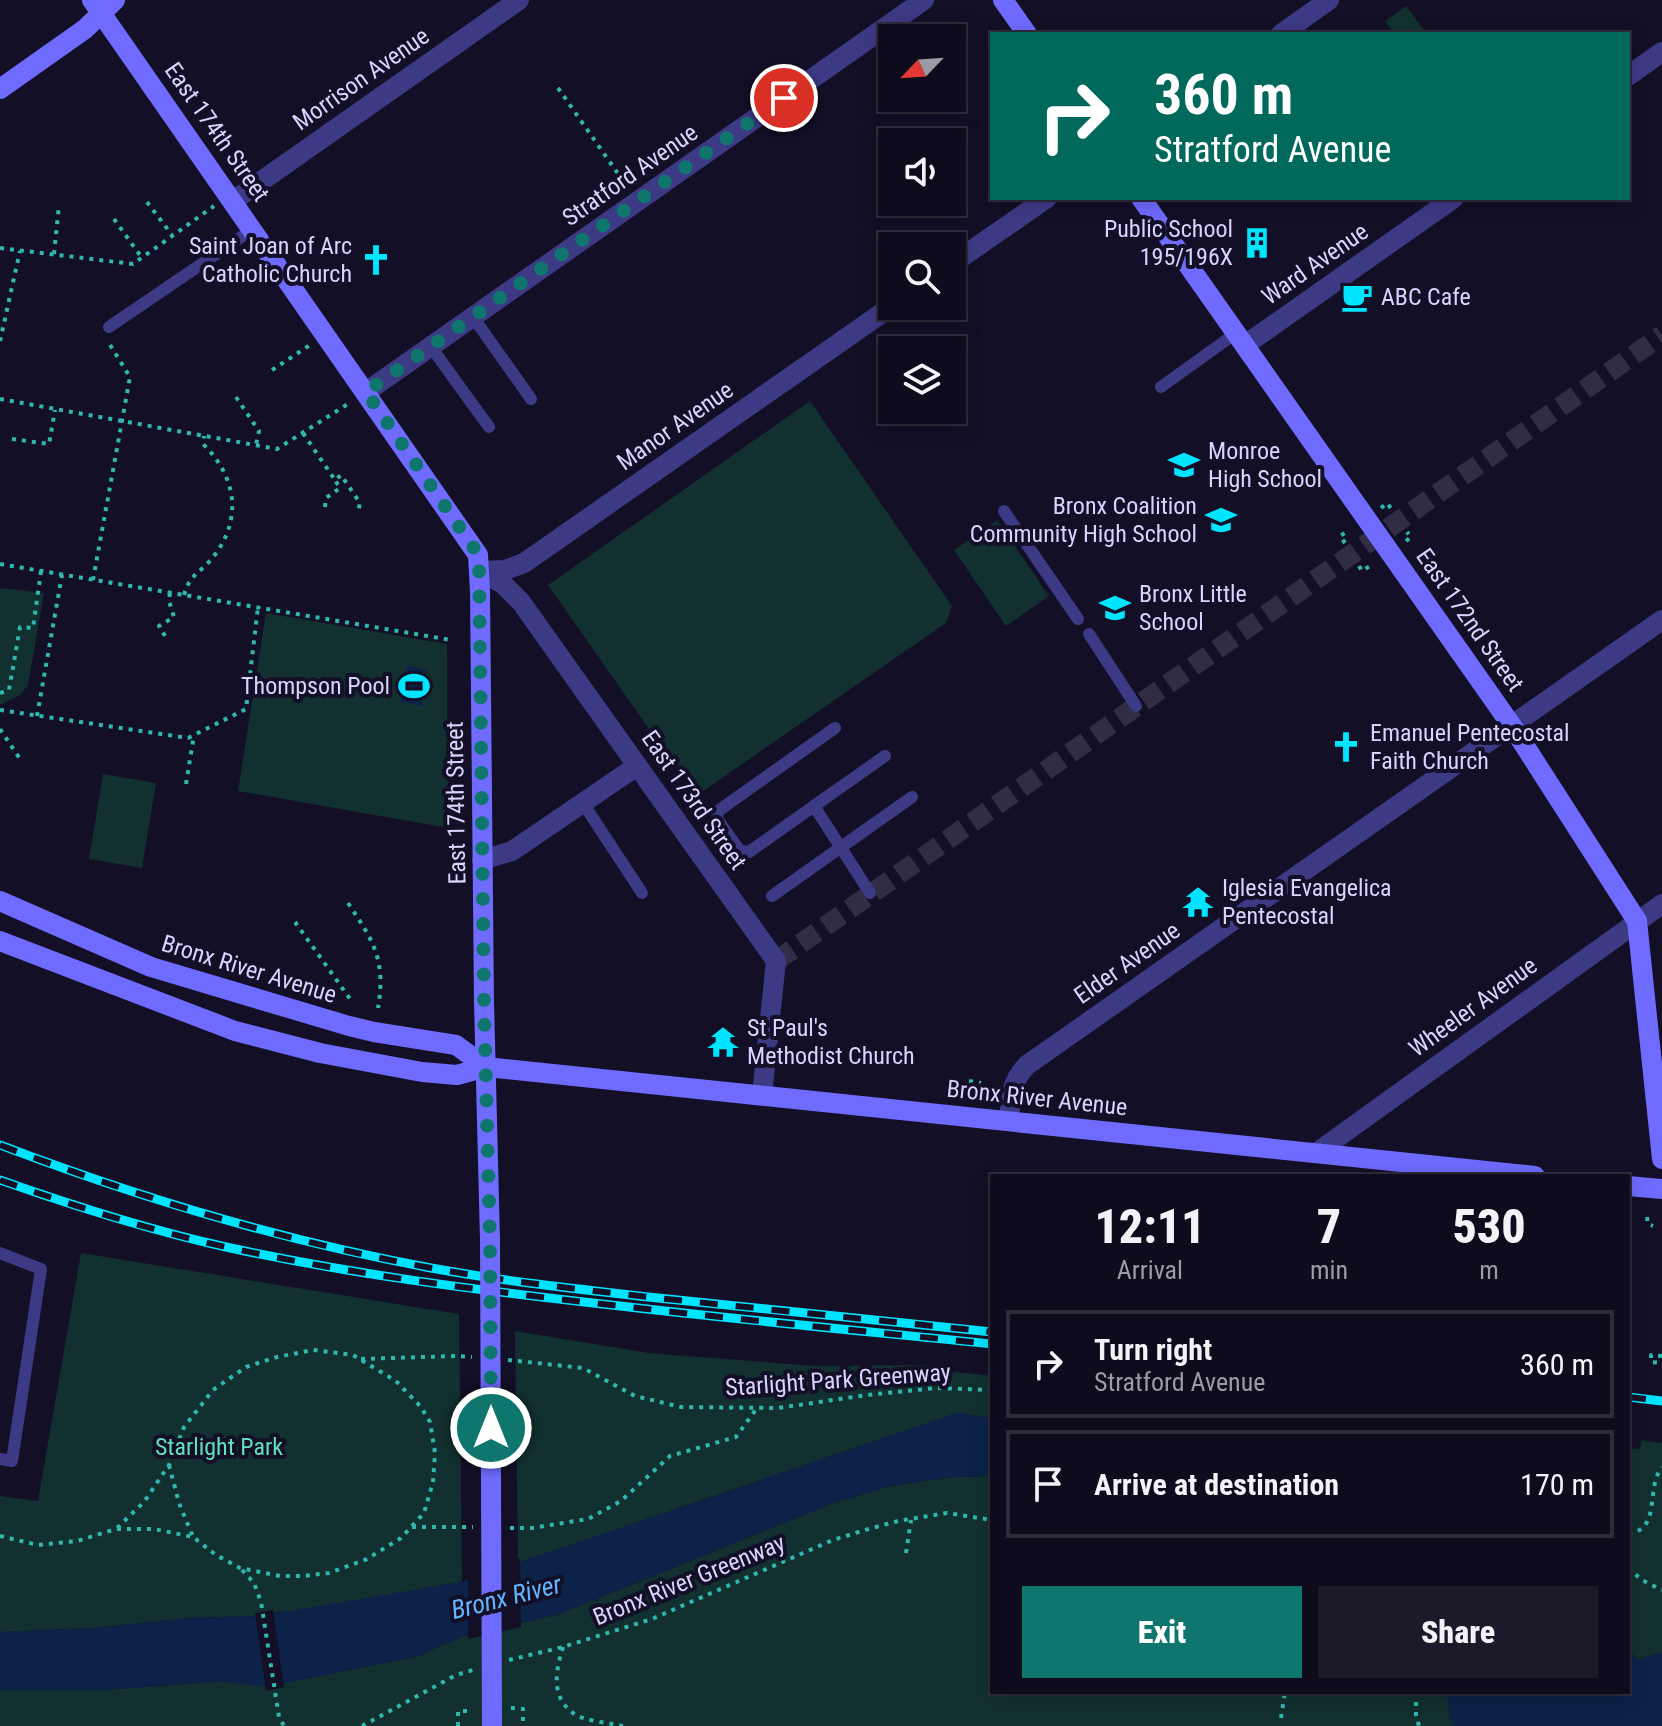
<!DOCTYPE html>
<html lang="en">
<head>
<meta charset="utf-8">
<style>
  body { margin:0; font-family:"Roboto Condensed",sans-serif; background:#1c1929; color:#f1f3f6; height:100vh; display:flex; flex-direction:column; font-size:30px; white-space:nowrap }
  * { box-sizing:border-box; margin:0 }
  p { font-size:26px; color:#9b9ba3 }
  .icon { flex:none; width:44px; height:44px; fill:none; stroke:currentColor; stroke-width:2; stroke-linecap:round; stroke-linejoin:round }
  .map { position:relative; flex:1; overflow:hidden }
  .side { position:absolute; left:990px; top:1174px; width:640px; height:520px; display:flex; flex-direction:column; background:#0e0b1c; border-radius:0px; box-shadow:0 4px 20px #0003,0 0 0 2px #2e2b3b }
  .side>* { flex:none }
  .banner { position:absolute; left:990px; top:32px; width:640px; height:168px; border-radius:0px; box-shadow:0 4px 20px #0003,0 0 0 2px #2e2b3b; background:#00695c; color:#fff; overflow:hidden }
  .needle { width:52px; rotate:245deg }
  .buttons { position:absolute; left:878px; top:24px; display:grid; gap:16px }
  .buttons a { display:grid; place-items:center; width:88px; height:88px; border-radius:0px; background:#0e0b1c; box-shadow:0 4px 20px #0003,0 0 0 2px #2e2b3b; font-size:40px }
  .pin { position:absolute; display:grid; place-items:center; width:68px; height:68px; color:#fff; margin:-34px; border:4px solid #fff; border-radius:50%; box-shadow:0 2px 8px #0007 }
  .me { position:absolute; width:88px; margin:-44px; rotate:0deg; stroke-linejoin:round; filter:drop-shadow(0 0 6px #0008) }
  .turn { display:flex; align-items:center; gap:28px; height:168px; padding:0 32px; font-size:36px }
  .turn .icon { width:104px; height:104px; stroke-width:2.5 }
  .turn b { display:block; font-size:56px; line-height:68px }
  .eta { display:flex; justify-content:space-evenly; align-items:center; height:136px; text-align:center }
  .eta b { font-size:48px; font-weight:800; line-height:56px }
  .cta { display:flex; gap:16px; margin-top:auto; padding:16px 32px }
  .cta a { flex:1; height:92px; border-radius:0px; background:#0f766e; color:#fff; font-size:32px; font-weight:800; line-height:92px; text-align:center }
  .cta a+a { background:#1c1929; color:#f1f3f6 }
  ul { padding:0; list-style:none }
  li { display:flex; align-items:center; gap:24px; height:108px; margin:0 16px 12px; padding:0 16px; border:4px solid #2e2b3b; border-radius:0px }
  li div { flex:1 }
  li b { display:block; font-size:30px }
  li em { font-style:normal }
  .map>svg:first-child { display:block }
</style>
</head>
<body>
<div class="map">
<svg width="1662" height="1726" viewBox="0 0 1662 1726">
  <rect width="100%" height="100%" fill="#130f26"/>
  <g fill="#12302f">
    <path d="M1406 6 1427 34H1395L1385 21Z"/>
    <path d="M810 401 952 606 946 623 696 796 548 585Z"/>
    <path d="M997 520 1049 596 1006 626 954 550Z"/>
    <path d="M0 588 44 593 28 685 20 695 2 704H0Z"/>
    <path d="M266 613 447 644 448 828 238 791Z"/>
    <path d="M103 774 156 783 142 868 89 859Z"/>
    <path d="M81 1253 459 1314 462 1582 293 1611 259 1614V1616L191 1618 93 1628 0 1632V1496L38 1501Z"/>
    <path d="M515 1331 649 1353 816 1366 929 1365 930 1369 992 1376V1418L957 1413 518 1563Z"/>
    <path d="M1641 1440 1662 1443V1653L1637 1659 1628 1649V1448L1640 1449Z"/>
    <path d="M992 1476V1692H1447L1450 1716 1454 1726H0V1690H105L222 1681 264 1685 284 1683 419 1656 463 1636 559 1614 833 1503 890 1486 952 1477Z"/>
  </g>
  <g fill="#0c2248">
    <path d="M407 666 427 670 421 706 401 702Z"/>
    <path d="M957 1413 992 1418V1476L952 1477 890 1486 833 1503 559 1614 463 1636 419 1656 266 1687 222 1681 105 1690H0V1632L93 1628 191 1618 259 1616 462 1582Z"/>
    <path d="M1628 1649 1637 1659 1662 1653V1726H1454L1450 1716 1447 1692H1628Z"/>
  </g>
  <g fill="#130f26">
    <path d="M520 1558 521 1627 468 1639V1576Z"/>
    <path d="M273 1610 284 1687 266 1691 255 1613Z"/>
  </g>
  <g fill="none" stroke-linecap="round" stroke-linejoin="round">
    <path stroke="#312d47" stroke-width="20" stroke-dasharray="20 10" stroke-linecap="butt" d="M776 961 1662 335"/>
    <g stroke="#2fb8b0" stroke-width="4" stroke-dasharray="4 6" stroke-linecap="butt">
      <path d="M558 88 628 188"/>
      <path d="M147 202 172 235"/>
      <path d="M114 219 142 258"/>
      <path d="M0 248 133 264 214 206"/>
      <path d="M54 254 59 205"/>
      <path d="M0 341 20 251"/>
      <path d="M272 370 310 345"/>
      <path d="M236 397 259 431 256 445"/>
      <path d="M0 399 277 449 351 402"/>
      <path d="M303 433 335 480 341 475 360 503 358 513"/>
      <path d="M12 439 49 444 55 410"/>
      <path d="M325 507 326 498 340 488 335 480"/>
      <path d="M1381 508 1387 503 1392 510"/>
      <path d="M1406 541 1411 537 1407 532"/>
      <path d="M1345 543 1340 536 1348 531"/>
      <path d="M0 564 451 640"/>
      <path d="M1359 566 1362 571 1370 566"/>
      <path d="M93 580 130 377 107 340"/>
      <path d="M184 595C190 573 201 573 214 556 243 518 236 476 203 444L204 436"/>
      <path d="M165 636 159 626 174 617 169 601 170 592"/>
      <path d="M0 693 9 690 20 627 33 628 41 571"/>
      <path d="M0 710 188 738 246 709 258 607"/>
      <path d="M37 716 62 575"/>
      <path d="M0 729 22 762"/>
      <path d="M186 784 194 735"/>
      <path d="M348 903C374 942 386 960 378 1008"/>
      <path d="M295 922 353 1003"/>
      <path d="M786 1061 796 1062"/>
      <path d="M969 1081 981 1083"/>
      <path d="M1647 1217 1648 1224 1653 1226"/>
      <path d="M1662 1356 1651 1355V1362L1662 1363"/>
      <path d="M361 1359 456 1356 472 1357"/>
      <path d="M508 1360 583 1368 635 1396 681 1407 778 1408 867 1395 936 1388 992 1390"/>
      <path d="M169 1465 179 1503 193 1537"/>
      <path d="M412 1527H473"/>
      <path d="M510 1528H532L588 1519 621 1501 670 1456 736 1437 757 1408"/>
      <path d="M1628 1533C1662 1531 1645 1488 1662 1467"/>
      <path d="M0 1536 38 1545 77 1541 116 1529H154L193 1537 216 1555 240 1568 280 1576H303L329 1573 367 1559 401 1538 424 1513 433 1482 435 1453 430 1422 421 1407 396 1381 353 1355 313 1350 277 1357 246 1367 213 1390 184 1427 169 1465 144 1502 116 1529"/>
      <path d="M906 1553 911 1520"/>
      <path d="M1628 1568 1642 1580 1662 1590"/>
      <path d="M242 1570 254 1583 261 1602 279 1717 284 1726"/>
      <path d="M563 1647C556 1670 550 1696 573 1713 583 1721 610 1723 623 1726"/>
      <path d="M509 1660 563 1647 652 1619 833 1540 865 1530 898 1521 947 1513 992 1520"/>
      <path d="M1416 1692V1715L1419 1726"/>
      <path d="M1427 1692 1428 1694 1429 1692"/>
      <path d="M511 1708 523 1709V1726"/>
      <path d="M1281 1718 1285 1692"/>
      <path d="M362 1726 456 1675 473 1670"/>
      <path d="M458 1726V1711H468"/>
    </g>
    <g stroke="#3d3a85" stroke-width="12">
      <path d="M473 317 531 399"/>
      <path d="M109 327 253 229"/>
      <path d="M431 347 489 427"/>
      <path d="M1161 387 1236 333"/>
      <path d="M1004 511 1078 619"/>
      <path d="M1089 634 1136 706"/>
      <path d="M835 728 718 811 717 819 740 851 749 852 814 806 870 893"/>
      <path d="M583 803 642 893"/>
      <path d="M814 806 885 756"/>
      <path d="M772 896 912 797"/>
      <path d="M0 1253 41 1269 12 1461 0 1459"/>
    </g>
    <g stroke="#3d3a85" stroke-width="20">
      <path d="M1281 34 1329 0"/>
      <path d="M1628 76 1662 52"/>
      <path d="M233 201 519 0"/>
      <path d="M952 264 1047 198"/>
      <path d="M1245 345 1454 198"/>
      <path d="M366 392 924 0"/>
      <path d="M480 571 503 584 521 602 776 961 762 1095"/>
      <path d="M480 571 505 570 524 563 892 306"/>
      <path d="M482 860 512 851 637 766"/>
      <path d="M1009 1121C1011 1098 1010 1083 1027 1065L1662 620"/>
      <path d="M1316 1153 1662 904"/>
    </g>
    <g stroke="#6f6bff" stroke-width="20">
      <path d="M92 0 478 555 480 592 484 1002 490 1240"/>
      <path d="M1003 0 1027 34"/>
      <path d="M0 89 85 29 115 0"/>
      <path d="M1141 198 1512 726 1637 921 1662 1159"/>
      <path d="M0 901 151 967 349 1026 374 1032 456 1045 486 1067"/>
      <path d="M0 941 235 1031 320 1053 422 1072 457 1075 486 1067 1535 1176"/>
      <path d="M1628 1186 1662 1189"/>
    </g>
    <defs>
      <g id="rail">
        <path d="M0 1145C140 1198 284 1241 431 1268 503 1281 576 1289 648 1297 762 1309 877 1320 992 1332"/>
        <path d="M0 1180C74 1206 149 1230 226 1247 350 1274 476 1290 602 1304 732 1319 862 1331 992 1344"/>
        <path d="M1628 1397 1662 1401"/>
      </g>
    </defs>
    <use href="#rail" stroke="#00e5ff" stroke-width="9"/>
    <use href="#rail" stroke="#130f26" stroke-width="6" stroke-dasharray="18" stroke-linecap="butt"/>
    <path stroke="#6f6bff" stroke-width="20" d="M490 1240 492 1726"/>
  </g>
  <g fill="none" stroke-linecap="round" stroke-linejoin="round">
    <path stroke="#0f766e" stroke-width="14" stroke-dasharray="0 25.2" d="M491 1428 490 1240 484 1002 479 559 476 551 366 392 784 98"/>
  </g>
  <defs>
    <symbol id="building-bare" viewBox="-9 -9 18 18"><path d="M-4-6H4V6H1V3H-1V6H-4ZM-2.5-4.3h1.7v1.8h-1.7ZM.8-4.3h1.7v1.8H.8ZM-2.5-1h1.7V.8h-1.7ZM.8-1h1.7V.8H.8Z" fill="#00e5ff" stroke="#130f26" stroke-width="2.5" paint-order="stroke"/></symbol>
    <symbol id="church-bare" viewBox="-9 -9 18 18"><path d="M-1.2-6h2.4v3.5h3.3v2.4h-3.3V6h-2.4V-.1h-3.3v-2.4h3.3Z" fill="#00e5ff" stroke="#130f26" stroke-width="2.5" paint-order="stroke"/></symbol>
    <symbol id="cafe-bare" viewBox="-9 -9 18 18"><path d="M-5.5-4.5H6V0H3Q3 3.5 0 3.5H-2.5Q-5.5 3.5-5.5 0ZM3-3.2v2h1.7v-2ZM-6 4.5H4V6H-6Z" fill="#00e5ff" stroke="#130f26" stroke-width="2.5" paint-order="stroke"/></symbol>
    <symbol id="school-bare" viewBox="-9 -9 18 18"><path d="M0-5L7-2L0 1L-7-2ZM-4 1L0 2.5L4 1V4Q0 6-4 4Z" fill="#00e5ff" stroke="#130f26" stroke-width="2.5" paint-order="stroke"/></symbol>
    <symbol id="stadium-bare" viewBox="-9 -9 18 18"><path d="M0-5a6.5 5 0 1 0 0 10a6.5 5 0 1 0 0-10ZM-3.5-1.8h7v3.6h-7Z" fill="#00e5ff" stroke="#130f26" stroke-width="2.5" paint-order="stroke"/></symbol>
    <symbol id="temple-bare" viewBox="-9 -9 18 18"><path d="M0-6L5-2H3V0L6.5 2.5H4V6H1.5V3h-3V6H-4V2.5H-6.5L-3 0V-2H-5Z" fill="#00e5ff" stroke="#130f26" stroke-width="2.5" paint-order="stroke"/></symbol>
  </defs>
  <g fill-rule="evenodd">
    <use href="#building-bare" x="1235" y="221" width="44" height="44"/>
    <use href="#church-bare" x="354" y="238" width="44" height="44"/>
    <use href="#cafe-bare" x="1335" y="275" width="44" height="44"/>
    <use href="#school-bare" x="1162" y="443" width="44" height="44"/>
    <use href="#school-bare" x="1199" y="498" width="44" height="44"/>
    <use href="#school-bare" x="1093" y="586" width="44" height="44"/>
    <use href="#stadium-bare" x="392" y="664" width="44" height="44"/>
    <use href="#church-bare" x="1324" y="725" width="44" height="44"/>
    <use href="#temple-bare" x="1176" y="880" width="44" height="44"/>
    <use href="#temple-bare" x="701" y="1020" width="44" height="44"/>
  </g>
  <g text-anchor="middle" stroke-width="8" stroke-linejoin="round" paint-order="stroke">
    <g font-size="24" fill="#d9d4ff" stroke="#130f26">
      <text transform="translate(361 79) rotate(-35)" y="8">Morrison Avenue</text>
      <text transform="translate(217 132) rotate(55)" y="8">East 174th Street</text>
      <text transform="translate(630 175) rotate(-35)" y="8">Stratford Avenue</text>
      <text transform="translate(1315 264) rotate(-35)" y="8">Ward Avenue</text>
      <text transform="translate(675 426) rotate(-35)" y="8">Manor Avenue</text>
      <text transform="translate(1470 620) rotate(55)" y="8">East 172nd Street</text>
      <text transform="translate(694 800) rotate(55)" y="8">East 173rd Street</text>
      <text transform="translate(456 803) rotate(-91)" y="8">East 174th Street</text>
      <text transform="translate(1127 963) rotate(-35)" y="8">Elder Avenue</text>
      <text transform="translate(249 969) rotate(17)" y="8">Bronx River Avenue</text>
      <text transform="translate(1473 1007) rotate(-36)" y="8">Wheeler Avenue</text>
      <text transform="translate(1037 1098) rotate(6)" y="8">Bronx River Avenue</text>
      <text transform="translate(838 1380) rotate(-4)" y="8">Starlight Park Greenway</text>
      <text transform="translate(689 1580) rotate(-22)" y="8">Bronx River Greenway</text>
    </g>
    <g font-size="24" fill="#d9d4ff" stroke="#130f26" text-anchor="start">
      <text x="1233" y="237" text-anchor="end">Public School<tspan x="1233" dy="28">195/196X</tspan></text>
      <text x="352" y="254" text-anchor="end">Saint Joan of Arc<tspan x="352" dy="28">Catholic Church</tspan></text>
      <text x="1381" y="305">ABC Cafe</text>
      <text x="1208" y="459">Monroe<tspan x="1208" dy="28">High School</tspan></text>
      <text x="1197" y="514" text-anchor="end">Bronx Coalition<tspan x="1197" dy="28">Community High School</tspan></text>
      <text x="1139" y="602">Bronx Little<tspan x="1139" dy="28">School</tspan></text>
      <text x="390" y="694" text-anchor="end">Thompson Pool</text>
      <text x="1370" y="741">Emanuel Pentecostal<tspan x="1370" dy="28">Faith Church</tspan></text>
      <text x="1222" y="896">Iglesia Evangelica<tspan x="1222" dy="28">Pentecostal</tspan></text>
      <text x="747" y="1036">St Paul's<tspan x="747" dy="28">Methodist Church</tspan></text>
    </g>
    <g font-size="24" fill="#5fe0c0" stroke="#130f26">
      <text x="219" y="1455">Starlight Park</text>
    </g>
    <g font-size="26" font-style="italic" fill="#62b6ff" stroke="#130f26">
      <text transform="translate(506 1597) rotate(-14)" y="9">Bronx River</text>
    </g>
  </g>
</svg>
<div class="buttons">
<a><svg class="needle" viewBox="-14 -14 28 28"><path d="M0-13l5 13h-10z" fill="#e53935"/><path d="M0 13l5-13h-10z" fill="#9b9ba3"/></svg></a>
<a><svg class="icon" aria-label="sound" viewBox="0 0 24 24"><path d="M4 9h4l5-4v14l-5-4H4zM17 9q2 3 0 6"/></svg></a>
<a><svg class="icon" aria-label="search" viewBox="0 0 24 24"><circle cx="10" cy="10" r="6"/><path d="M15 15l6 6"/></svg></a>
<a><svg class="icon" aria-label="layers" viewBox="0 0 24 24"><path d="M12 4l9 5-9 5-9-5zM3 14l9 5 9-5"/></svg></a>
</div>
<div class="pin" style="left:784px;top:98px;background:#d93025"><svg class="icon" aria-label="arrive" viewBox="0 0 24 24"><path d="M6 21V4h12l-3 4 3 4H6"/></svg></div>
<svg class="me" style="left:491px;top:1428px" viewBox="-20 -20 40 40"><circle r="17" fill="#0f766e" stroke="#fff" stroke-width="3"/><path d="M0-11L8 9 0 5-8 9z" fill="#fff"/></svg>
<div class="banner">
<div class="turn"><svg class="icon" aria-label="right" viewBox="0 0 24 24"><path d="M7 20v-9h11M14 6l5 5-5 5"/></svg><div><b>360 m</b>Stratford Avenue</div></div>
</div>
<section class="side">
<div class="eta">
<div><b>12:11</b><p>Arrival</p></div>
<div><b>7</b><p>min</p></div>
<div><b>530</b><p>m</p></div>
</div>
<ul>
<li><svg class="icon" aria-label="right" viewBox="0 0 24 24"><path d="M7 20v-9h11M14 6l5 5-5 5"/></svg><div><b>Turn right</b><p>Stratford Avenue</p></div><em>360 m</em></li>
<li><svg class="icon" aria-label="arrive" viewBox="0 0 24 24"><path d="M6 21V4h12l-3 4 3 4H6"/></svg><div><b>Arrive at destination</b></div><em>170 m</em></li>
</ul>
<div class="cta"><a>Exit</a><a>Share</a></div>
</section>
</div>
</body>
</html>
